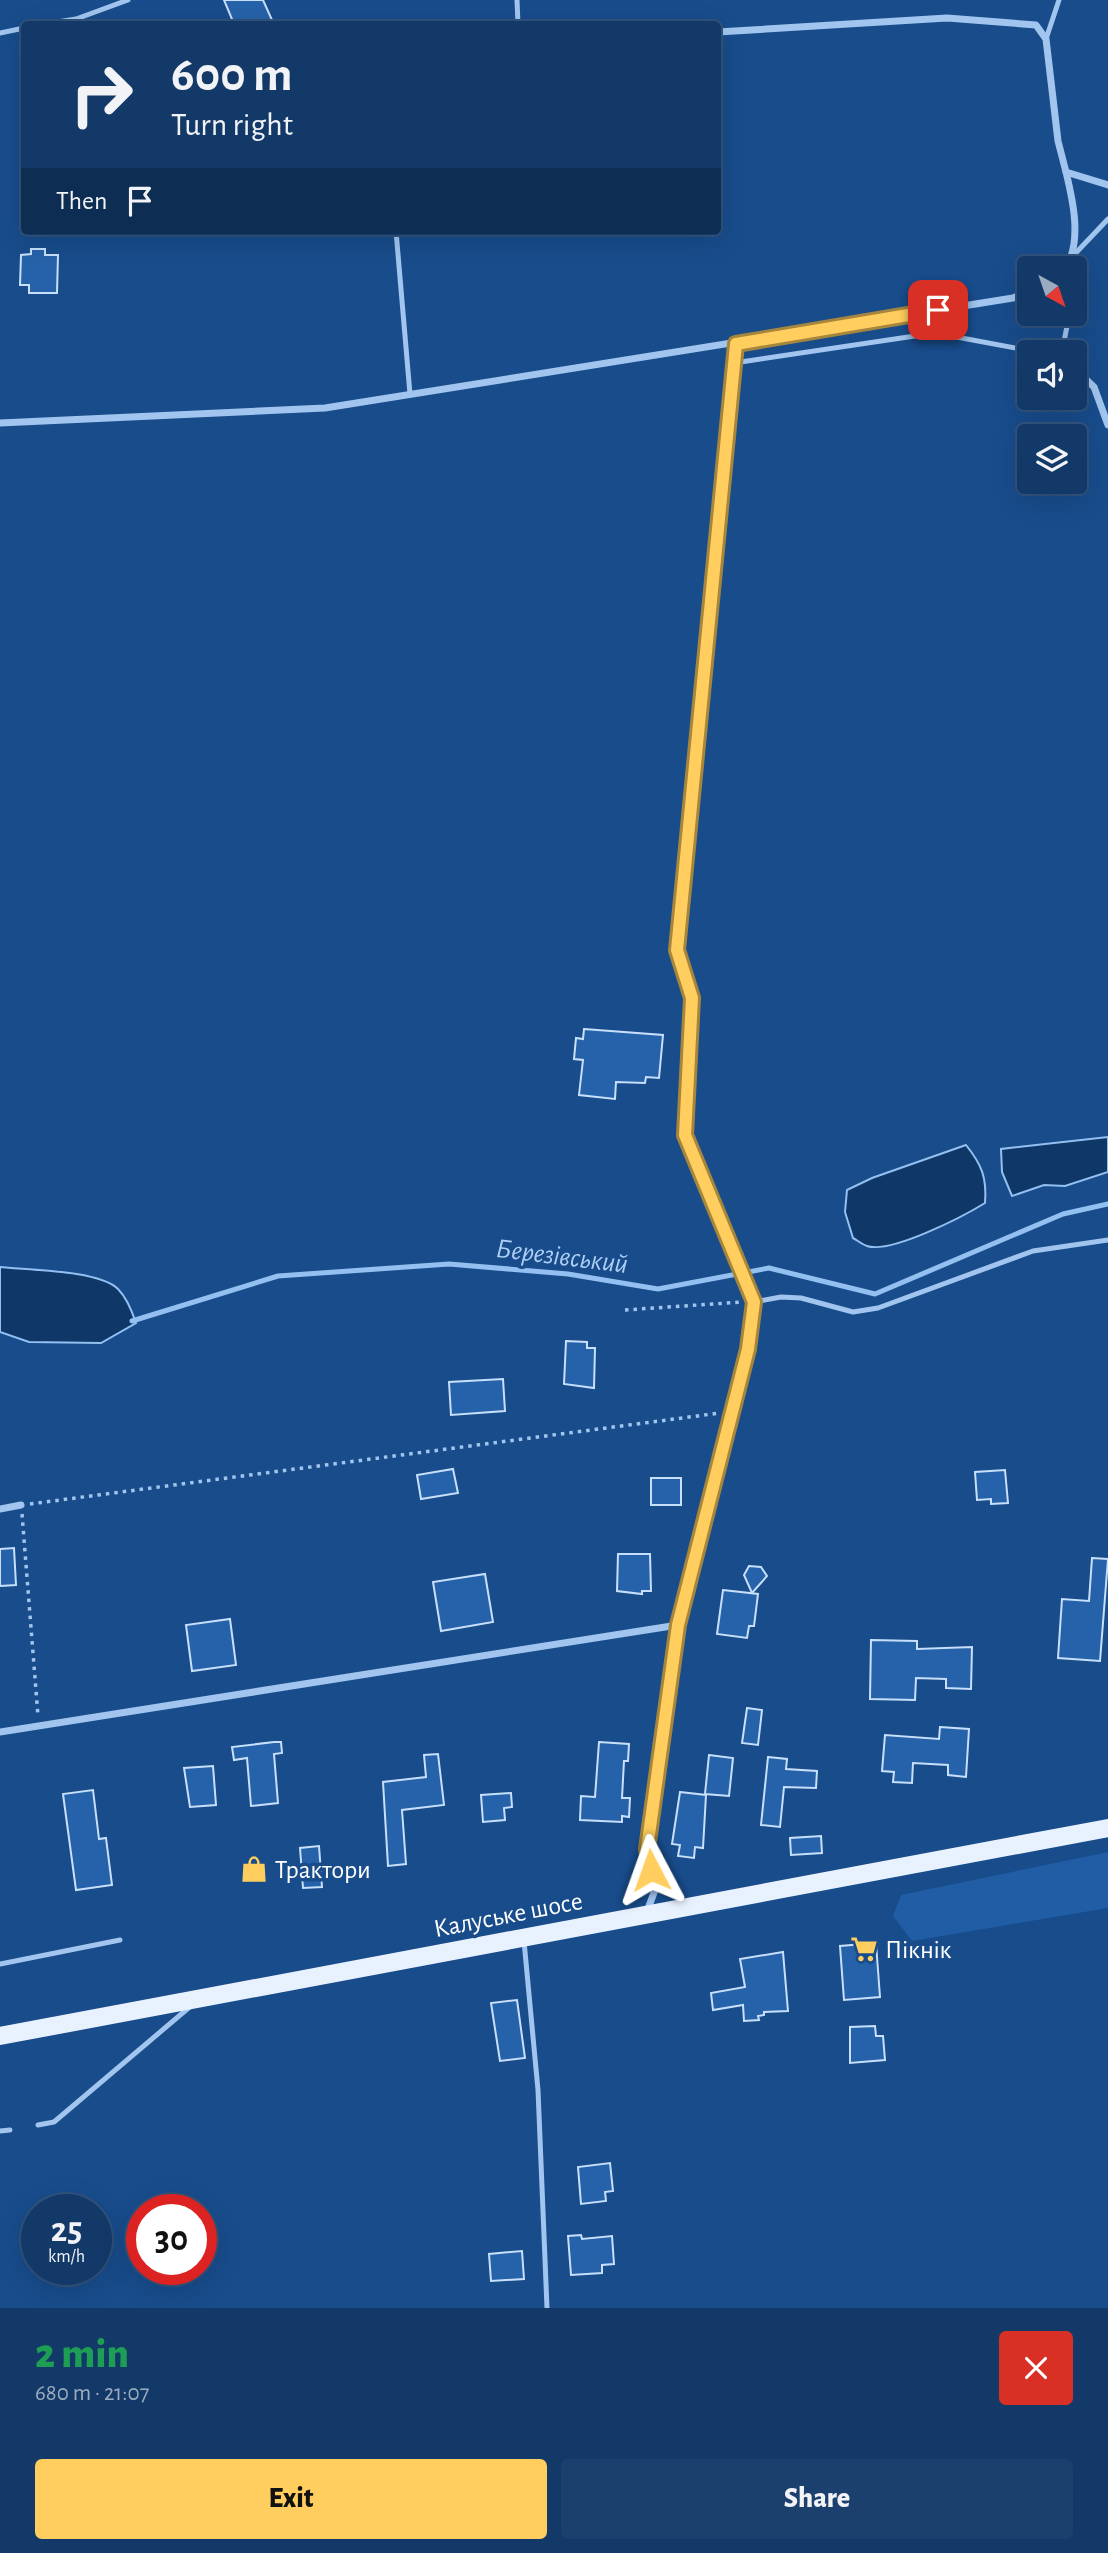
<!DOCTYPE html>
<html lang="en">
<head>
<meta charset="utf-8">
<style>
  body { margin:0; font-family:"Alegreya Sans",sans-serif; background:#1b406e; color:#f1f3f6; height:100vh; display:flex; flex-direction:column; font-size:26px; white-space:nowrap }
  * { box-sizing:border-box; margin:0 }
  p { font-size:23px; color:#9cacc0 }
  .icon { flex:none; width:38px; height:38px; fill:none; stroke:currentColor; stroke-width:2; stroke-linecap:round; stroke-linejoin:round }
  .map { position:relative; height:2308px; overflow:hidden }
  .drawer { display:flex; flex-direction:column; background:#123968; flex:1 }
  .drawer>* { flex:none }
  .guide { position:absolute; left:21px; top:21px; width:700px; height:214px; border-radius:7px; box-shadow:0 7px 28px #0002,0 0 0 2px #31537c; background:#123968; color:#f1f3f6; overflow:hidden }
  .needle { width:46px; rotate:140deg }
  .tools { position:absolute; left:1017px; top:256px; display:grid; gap:14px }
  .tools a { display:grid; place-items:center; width:70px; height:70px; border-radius:7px; background:#123968; box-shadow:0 7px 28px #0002,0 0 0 2px #31537c; font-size:35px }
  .speed { position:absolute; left:21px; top:2194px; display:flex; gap:14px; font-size:35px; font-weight:700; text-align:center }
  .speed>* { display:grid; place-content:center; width:91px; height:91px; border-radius:50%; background:#123968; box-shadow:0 7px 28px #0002,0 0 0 2px #31537c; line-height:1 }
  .speed small { font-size:18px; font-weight:400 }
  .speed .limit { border:10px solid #d22; background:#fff; color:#111 }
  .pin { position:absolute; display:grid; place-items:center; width:60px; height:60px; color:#fff; margin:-30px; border-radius:14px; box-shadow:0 4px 10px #0006 }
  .me { position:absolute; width:77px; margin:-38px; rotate:356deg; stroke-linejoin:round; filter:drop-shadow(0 0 5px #0008) }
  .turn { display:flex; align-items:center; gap:24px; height:147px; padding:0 35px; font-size:32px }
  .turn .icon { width:91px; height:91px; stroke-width:2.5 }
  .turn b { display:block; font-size:49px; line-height:60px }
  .then { display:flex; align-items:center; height:66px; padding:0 35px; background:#0003; gap:14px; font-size:26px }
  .round { display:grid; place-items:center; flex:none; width:74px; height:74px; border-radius:7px; background:#1b406e }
  .head { display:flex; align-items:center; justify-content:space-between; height:119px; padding:0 35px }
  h1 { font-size:42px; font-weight:800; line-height:52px; color:#1e9e55 }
  .action { display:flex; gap:14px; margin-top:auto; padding:14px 35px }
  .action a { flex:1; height:80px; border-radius:7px; background:#ffce5e; color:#111; font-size:28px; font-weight:800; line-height:80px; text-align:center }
  .action a+a { background:#1b406e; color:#f1f3f6 }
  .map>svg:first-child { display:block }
</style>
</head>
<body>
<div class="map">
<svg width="1108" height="2308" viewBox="0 0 1108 2308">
  <rect width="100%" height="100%" fill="#184c8b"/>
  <path fill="#205da4" d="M1108 1852V1908L912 1941 893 1916 901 1895Z"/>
  <g fill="#0f3768" stroke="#94c0f1" stroke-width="2">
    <path d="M1108 1137V1172L1065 1186 1044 1185 1012 1196 1002 1172 1001 1149Z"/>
    <path d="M966 1145C982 1165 987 1178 985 1203 964 1216 891 1254 867 1246 863 1245 857 1240 853 1238L845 1212 847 1190 872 1178Z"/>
    <path d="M0 1267C27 1270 99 1270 118 1289 127 1298 132 1311 136 1323L101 1343 29 1342 0 1332Z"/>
  </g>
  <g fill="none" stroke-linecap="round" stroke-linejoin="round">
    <path stroke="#94c0f1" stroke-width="5" d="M132 1321 278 1276 449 1264 568 1274 658 1289 769 1268 875 1294 1063 1214 1108 1204"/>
  </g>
  <g fill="#2662a9" stroke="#c7dffa" stroke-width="2">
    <path d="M224 0H263L272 20 262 24H234Z"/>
    <path d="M31 249H45V255H58L57 293H29V285H20L21 255 31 254Z"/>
    <path d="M584 1029 663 1035 659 1078 646 1077 645 1083 616 1082 615 1099 579 1095 583 1060 574 1059 576 1038 583 1039Z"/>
    <path d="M566 1341 587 1342V1348H595L594 1388 564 1384Z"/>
    <path d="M503 1379 505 1411 451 1415 449 1382Z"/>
    <path d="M453 1469 458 1493 421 1499 417 1475Z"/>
    <path d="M1005 1470 1008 1503 991 1504V1499L977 1500 975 1472Z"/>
    <rect x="651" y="1478" width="30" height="27"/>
    <path d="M14 1548 16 1585 0 1586V1549Z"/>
    <path d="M618 1554H650L651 1591H642V1594L617 1591Z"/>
    <path d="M1092 1558 1108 1559 1100 1661 1058 1658 1062 1599 1089 1601Z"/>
    <path d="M749 1566 761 1567 767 1576 752 1593 744 1575Z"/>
    <path d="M485 1574 493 1622 441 1631 433 1582Z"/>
    <path d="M723 1590 758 1594 754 1626H749L747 1638 717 1634Z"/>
    <path d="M230 1619 236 1665 192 1671 186 1625Z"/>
    <path d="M871 1640 917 1641V1649L972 1647 971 1689 946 1688V1679L916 1678 915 1700 870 1699Z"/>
    <path d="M747 1708 762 1710 758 1745 742 1743Z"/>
    <path d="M940 1727 969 1729 966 1777 948 1775V1765L913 1763 912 1783 893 1782 894 1772 882 1771 885 1735 939 1739Z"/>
    <path d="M274 1742H281L282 1753 274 1754 278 1803 251 1806 247 1758 234 1760 232 1747Z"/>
    <path d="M599 1742 629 1744 628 1761H624L622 1798H630L629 1817 622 1816V1822L580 1820 581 1796 595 1797Z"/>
    <path d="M438 1754 444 1805 402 1810 406 1864 388 1866 383 1782 426 1777 424 1755Z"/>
    <path d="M709 1755 733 1758 729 1796 705 1794Z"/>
    <path d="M768 1757 787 1759 786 1769 817 1771 816 1788 784 1787 780 1827 761 1825Z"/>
    <path d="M213 1766 216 1805 190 1807 184 1768Z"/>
    <path d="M93 1790 99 1839 106 1838 112 1885 76 1890 63 1794Z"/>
    <path d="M680 1792 706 1795 703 1848 695 1847 694 1858 678 1856 680 1845 672 1844Z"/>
    <path d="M511 1793 512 1807 504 1808 505 1820 483 1822 481 1795Z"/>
    <path d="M821 1836 822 1853 791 1855 790 1838Z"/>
    <path d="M319 1846 322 1887 303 1888 300 1848Z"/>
    <path d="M876 1943 880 1997 844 2000 840 1946Z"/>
    <path d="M783 1952 788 2011 764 2012V2015L758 2016 759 2020 744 2021 743 2005 713 2010 711 1993 745 1987 740 1959Z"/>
    <path d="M517 2000 525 2058 500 2061 491 2003Z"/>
    <path d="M875 2026 876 2036H883L885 2060 850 2063V2027Z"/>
    <path d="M610 2163 613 2191 605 2192 606 2201 581 2204 578 2167Z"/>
    <path d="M581 2235 582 2239 612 2236 614 2264 602 2265V2273L571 2275 568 2236Z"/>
    <path d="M522 2251 524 2279 491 2281 489 2254Z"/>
  </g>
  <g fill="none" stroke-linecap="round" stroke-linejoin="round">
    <g stroke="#a1c5ee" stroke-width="3.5" stroke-dasharray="3.5 5" stroke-linecap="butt">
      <path d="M625 1310 742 1302"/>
      <path d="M30 1504 720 1413"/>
      <path d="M22 1514 38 1716"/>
    </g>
    <g stroke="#a1c5ee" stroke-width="5">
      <path d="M517 0 518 24"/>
      <path d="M45 24 76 19 128 0"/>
      <path d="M0 33 24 28"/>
      <path d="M1046 39 1059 0"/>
      <path d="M396 231 410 394"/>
      <path d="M1072 257 1108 219"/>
      <path d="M1062 352 1068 321 1067 313"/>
      <path d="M734 363 935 333 1037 352"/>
      <path d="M677 950 736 344"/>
      <path d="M754 1302 781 1297 801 1298 853 1312 878 1308 1033 1251 1108 1240"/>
      <path d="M524 1941 538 2090 547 2308"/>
      <path d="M0 1964 120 1940"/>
      <path d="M38 2125 54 2122 192 2005"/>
      <path d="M0 2131 10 2130"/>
    </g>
    <g stroke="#a1c5ee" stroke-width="7">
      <path d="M718 32 947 18 1036 25 1046 39 1058 141 1066 172 1108 185"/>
      <path d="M1066 172C1073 201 1082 240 1066 268"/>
      <path d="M1074 368 1094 387 1108 425"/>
      <path d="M0 423 325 408 1013 298 1029 291"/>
      <path d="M0 1509 21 1505"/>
      <path d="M0 1732 678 1625"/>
      <path d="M646 1914 655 1890 647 1849 678 1625 749 1349 754 1302 685 1135 692 998 677 950"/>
    </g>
    <path stroke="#e8f2ff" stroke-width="18" d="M0 2036 1108 1828"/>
  </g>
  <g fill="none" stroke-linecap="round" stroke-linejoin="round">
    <defs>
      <path id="route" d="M651 1870 647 1849 678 1625 748 1349 754 1302 685 1135 692 998 677 950 736 344 938 310"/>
    </defs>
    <use href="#route" stroke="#a6863d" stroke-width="18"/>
    <use href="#route" stroke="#ffce5e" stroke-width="12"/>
  </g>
  <defs>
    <symbol id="shop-bare" viewBox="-9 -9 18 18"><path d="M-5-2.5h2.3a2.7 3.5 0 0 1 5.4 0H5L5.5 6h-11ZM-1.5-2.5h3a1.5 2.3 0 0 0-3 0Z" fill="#ffce5e" stroke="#184c8b" stroke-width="2.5" paint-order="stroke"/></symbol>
    <symbol id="supermarket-bare" viewBox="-9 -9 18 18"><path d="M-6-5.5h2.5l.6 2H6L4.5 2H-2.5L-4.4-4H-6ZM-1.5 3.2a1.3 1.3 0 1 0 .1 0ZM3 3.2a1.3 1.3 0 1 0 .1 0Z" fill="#ffce5e" stroke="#184c8b" stroke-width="2.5" paint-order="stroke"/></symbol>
  </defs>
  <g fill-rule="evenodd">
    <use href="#shop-bare" x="235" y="1850" width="38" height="38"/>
    <use href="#supermarket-bare" x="845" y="1930" width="38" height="38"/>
  </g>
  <g text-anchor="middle" stroke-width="7" stroke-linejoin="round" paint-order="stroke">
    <g font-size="26" fill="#fff" stroke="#184c8b" text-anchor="start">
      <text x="275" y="1878">Трактори</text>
      <text x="885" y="1958">Пікнік</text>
    </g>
    <g font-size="26" fill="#fff" stroke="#184c8b">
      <text transform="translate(508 1914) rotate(-11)" y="9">Калуське шосе</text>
    </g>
    <g font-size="28" font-style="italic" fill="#adcff5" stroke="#184c8b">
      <text transform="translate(562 1255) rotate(7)" y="10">Березівський</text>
    </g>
  </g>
</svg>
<div class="tools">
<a><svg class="needle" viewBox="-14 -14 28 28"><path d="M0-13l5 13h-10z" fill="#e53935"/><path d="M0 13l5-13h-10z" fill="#9cacc0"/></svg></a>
<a><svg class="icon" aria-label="sound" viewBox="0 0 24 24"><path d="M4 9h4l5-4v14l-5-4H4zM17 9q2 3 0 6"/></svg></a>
<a><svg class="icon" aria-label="layers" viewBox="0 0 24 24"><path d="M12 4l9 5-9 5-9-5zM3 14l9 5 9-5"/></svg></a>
</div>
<div class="speed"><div>25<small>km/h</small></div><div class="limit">30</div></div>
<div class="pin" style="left:938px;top:310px;background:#d93025"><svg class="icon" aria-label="arrive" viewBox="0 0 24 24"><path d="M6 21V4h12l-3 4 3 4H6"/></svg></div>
<svg class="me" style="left:651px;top:1870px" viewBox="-20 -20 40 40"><path d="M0-17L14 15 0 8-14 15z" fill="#ffce5e" stroke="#fff" stroke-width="4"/></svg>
<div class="guide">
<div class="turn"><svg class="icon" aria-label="right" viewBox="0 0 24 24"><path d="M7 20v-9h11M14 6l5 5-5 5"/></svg><div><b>600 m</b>Turn right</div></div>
<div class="then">Then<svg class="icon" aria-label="arrive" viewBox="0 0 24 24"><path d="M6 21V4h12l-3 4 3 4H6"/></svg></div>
</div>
</div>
<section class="drawer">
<div class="head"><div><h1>2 min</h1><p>680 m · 21:07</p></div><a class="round" style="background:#d93025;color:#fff"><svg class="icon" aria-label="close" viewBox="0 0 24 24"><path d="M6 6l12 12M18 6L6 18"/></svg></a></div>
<div class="action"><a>Exit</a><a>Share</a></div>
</section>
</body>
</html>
